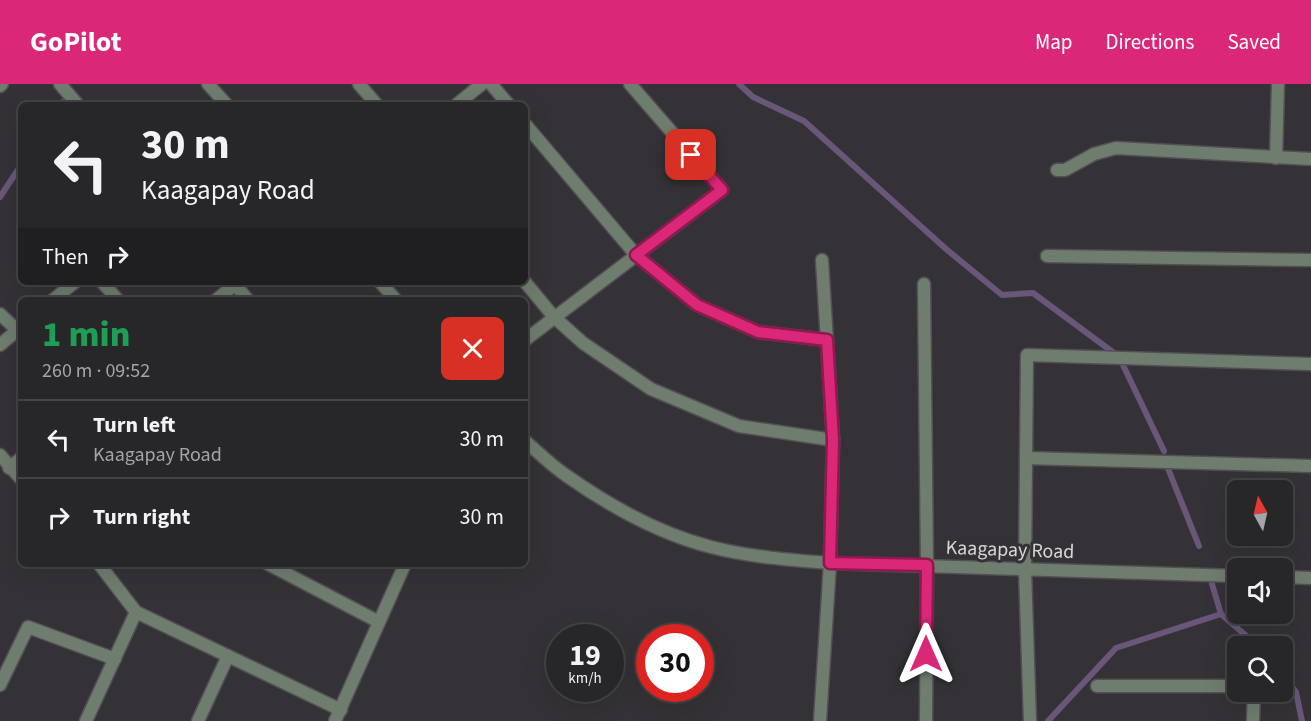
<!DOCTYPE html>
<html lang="en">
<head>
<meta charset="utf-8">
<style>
  body { margin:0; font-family:"Source Sans 3",sans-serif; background:#2f2e30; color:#f1f3f6; height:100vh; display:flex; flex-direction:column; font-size:22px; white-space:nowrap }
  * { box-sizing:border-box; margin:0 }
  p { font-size:20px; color:#a4a5a8 }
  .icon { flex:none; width:33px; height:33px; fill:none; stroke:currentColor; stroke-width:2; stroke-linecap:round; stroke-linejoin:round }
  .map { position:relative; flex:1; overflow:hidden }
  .side { position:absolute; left:18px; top:213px; width:510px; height:270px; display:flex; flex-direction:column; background:#272628; border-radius:9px; box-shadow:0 6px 24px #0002,0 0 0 2px #434345 }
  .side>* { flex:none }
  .top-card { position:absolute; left:18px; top:18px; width:510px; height:183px; border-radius:9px; box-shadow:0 6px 24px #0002,0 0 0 2px #434345; background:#272628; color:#f1f3f6; overflow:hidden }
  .needle { width:39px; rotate:352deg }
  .fabs { position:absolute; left:1227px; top:396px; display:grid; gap:12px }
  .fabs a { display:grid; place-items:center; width:66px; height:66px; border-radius:9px; background:#272628; box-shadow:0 6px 24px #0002,0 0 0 2px #434345; font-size:30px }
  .speed { position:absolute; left:546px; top:540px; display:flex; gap:12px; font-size:30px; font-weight:700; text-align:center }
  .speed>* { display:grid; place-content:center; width:78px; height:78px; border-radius:50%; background:#272628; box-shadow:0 6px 24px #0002,0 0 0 2px #434345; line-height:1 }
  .speed small { font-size:15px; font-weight:400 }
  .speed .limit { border:9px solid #d22; background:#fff; color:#111 }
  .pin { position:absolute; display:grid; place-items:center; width:51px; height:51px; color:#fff; margin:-26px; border-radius:12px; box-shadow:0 3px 9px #0006 }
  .me { position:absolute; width:66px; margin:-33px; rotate:0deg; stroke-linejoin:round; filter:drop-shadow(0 0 4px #0008) }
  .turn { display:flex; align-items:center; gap:21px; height:126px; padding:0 24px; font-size:27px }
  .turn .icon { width:78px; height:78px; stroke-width:2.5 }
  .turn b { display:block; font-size:42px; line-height:51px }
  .then { display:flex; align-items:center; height:57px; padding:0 24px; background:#0003; gap:12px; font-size:22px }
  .round { display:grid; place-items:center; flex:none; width:63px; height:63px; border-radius:9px; background:#2f2e30 }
  .head { display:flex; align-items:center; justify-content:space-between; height:102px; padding:0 24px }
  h1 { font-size:36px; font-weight:800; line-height:45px; color:#1e9e55 }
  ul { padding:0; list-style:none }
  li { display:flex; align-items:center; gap:18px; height:78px; padding:0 24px; border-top:2px solid #434345 }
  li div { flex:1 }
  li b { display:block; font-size:22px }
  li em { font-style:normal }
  header { display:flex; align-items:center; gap:36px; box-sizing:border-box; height:84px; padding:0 30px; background:#db2777; color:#fff }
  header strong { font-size:28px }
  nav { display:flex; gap:33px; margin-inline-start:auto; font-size:21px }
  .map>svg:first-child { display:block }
</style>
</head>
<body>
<header>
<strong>GoPilot</strong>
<nav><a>Map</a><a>Directions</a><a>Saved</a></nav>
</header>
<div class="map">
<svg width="1311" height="637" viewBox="0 0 1311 637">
  <rect width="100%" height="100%" fill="#343236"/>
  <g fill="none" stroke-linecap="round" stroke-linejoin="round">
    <g stroke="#695679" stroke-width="6">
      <path d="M739 0 753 13 804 37 946 165 1002 211 1033 209 1114 269"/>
      <path d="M61 21 63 18"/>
      <path d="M0 113 21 81"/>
      <path d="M1123 281 1164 367"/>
      <path d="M1167 382 1199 462"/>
      <path d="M1212 500 1221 530 1258 562"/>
      <path d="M1282 590 1296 608 1302 637"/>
      <path d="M1048 637 1116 564 1221 530"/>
    </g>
    <defs>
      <g id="minor">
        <path d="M60 0 78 21"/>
        <path d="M359 0 377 21"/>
        <path d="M491 0 509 21"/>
        <path d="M0 2 2 0"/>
        <path d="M456 21 482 0"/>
        <path d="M525 40 636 171 697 221 758 248 827 256"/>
        <path d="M1276 74 1278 0"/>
        <path d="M1057 86H1065L1094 70 1116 64 1311 75"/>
        <path d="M1047 172 1311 176"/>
        <path d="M102 198 118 216"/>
        <path d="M233 198 248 216"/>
        <path d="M525 198 554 233 583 259 651 305 739 342 833 356"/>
        <path d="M924 200 927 481 926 637"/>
        <path d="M53 216 75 198"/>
        <path d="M216 216 238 198"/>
        <path d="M0 230 17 246"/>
        <path d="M525 256 722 106 630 0"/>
        <path d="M0 261 21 243"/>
        <path d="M0 371 21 395"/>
        <path d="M1026 374 1311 382"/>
        <path d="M9 384 21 374"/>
        <path d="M99 480 136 528 341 626"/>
        <path d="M268 480 379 538"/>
        <path d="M0 601 28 543 115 575"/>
        <path d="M1097 602H1238"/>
        <path d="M86 637 136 528"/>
        <path d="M198 637 228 572"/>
        <path d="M820 637 830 479 833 356 822 176"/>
        <path d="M1030 637 1025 486 1027 271 1311 280"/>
        <path d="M1253 637 1254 608"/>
      </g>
      <g id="tertiary">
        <path d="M208 0 227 21"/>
        <path d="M380 198 396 216"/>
        <path d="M525 357C539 369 552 382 567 392 611 423 660 450 711 463 750 473 790 476 830 479L1238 492"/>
        <path d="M1282 493 1311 494"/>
        <path d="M335 637 405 480"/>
      </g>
    </defs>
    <use href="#minor" stroke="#525053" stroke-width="15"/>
    <use href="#tertiary" stroke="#525053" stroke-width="15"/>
    <use href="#minor" stroke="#6f7d6f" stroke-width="12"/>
    <use href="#tertiary" stroke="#6f7d6f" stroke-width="12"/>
  </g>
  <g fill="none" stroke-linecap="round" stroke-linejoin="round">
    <defs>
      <path id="route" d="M691 71 722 106 636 171 697 221 758 248 827 256 833 356 830 479 927 481 926 570"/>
    </defs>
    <use href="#route" stroke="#8e194d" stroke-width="15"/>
    <use href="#route" stroke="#db2777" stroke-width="10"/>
  </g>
  <g text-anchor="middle" stroke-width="6" stroke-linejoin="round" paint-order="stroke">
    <g font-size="20" fill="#d8d6d9" stroke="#343236">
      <text transform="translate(1010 465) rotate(2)" y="7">Kaagapay Road</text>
    </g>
  </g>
</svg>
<div class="fabs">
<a><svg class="needle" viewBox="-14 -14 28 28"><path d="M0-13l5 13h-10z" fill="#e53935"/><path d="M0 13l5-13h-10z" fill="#a4a5a8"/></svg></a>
<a><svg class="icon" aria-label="sound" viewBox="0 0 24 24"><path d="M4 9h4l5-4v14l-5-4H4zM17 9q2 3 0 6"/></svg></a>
<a><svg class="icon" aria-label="search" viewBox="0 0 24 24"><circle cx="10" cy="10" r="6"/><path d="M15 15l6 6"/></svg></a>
</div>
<div class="speed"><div>19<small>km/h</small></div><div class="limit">30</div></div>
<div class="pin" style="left:691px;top:71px;background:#d93025"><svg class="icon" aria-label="arrive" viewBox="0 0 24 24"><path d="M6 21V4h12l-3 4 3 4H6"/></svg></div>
<svg class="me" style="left:926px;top:570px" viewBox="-20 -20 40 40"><path d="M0-17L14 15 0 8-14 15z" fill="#db2777" stroke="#fff" stroke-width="4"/></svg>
<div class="top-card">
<div class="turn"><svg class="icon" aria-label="left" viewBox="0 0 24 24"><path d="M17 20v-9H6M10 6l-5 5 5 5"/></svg><div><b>30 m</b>Kaagapay Road</div></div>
<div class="then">Then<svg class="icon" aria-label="right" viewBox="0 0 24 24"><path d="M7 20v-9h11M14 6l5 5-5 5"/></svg></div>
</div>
<section class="side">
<div class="head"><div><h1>1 min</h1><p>260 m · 09:52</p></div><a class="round" style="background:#d93025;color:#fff"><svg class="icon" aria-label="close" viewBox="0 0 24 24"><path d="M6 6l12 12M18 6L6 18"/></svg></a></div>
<ul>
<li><svg class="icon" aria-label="left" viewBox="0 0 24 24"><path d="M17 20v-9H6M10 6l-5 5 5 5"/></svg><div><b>Turn left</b><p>Kaagapay Road</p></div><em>30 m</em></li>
<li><svg class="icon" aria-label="right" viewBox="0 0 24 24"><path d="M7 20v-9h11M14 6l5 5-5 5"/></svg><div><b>Turn right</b></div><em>30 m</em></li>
</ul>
</section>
</div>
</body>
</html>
